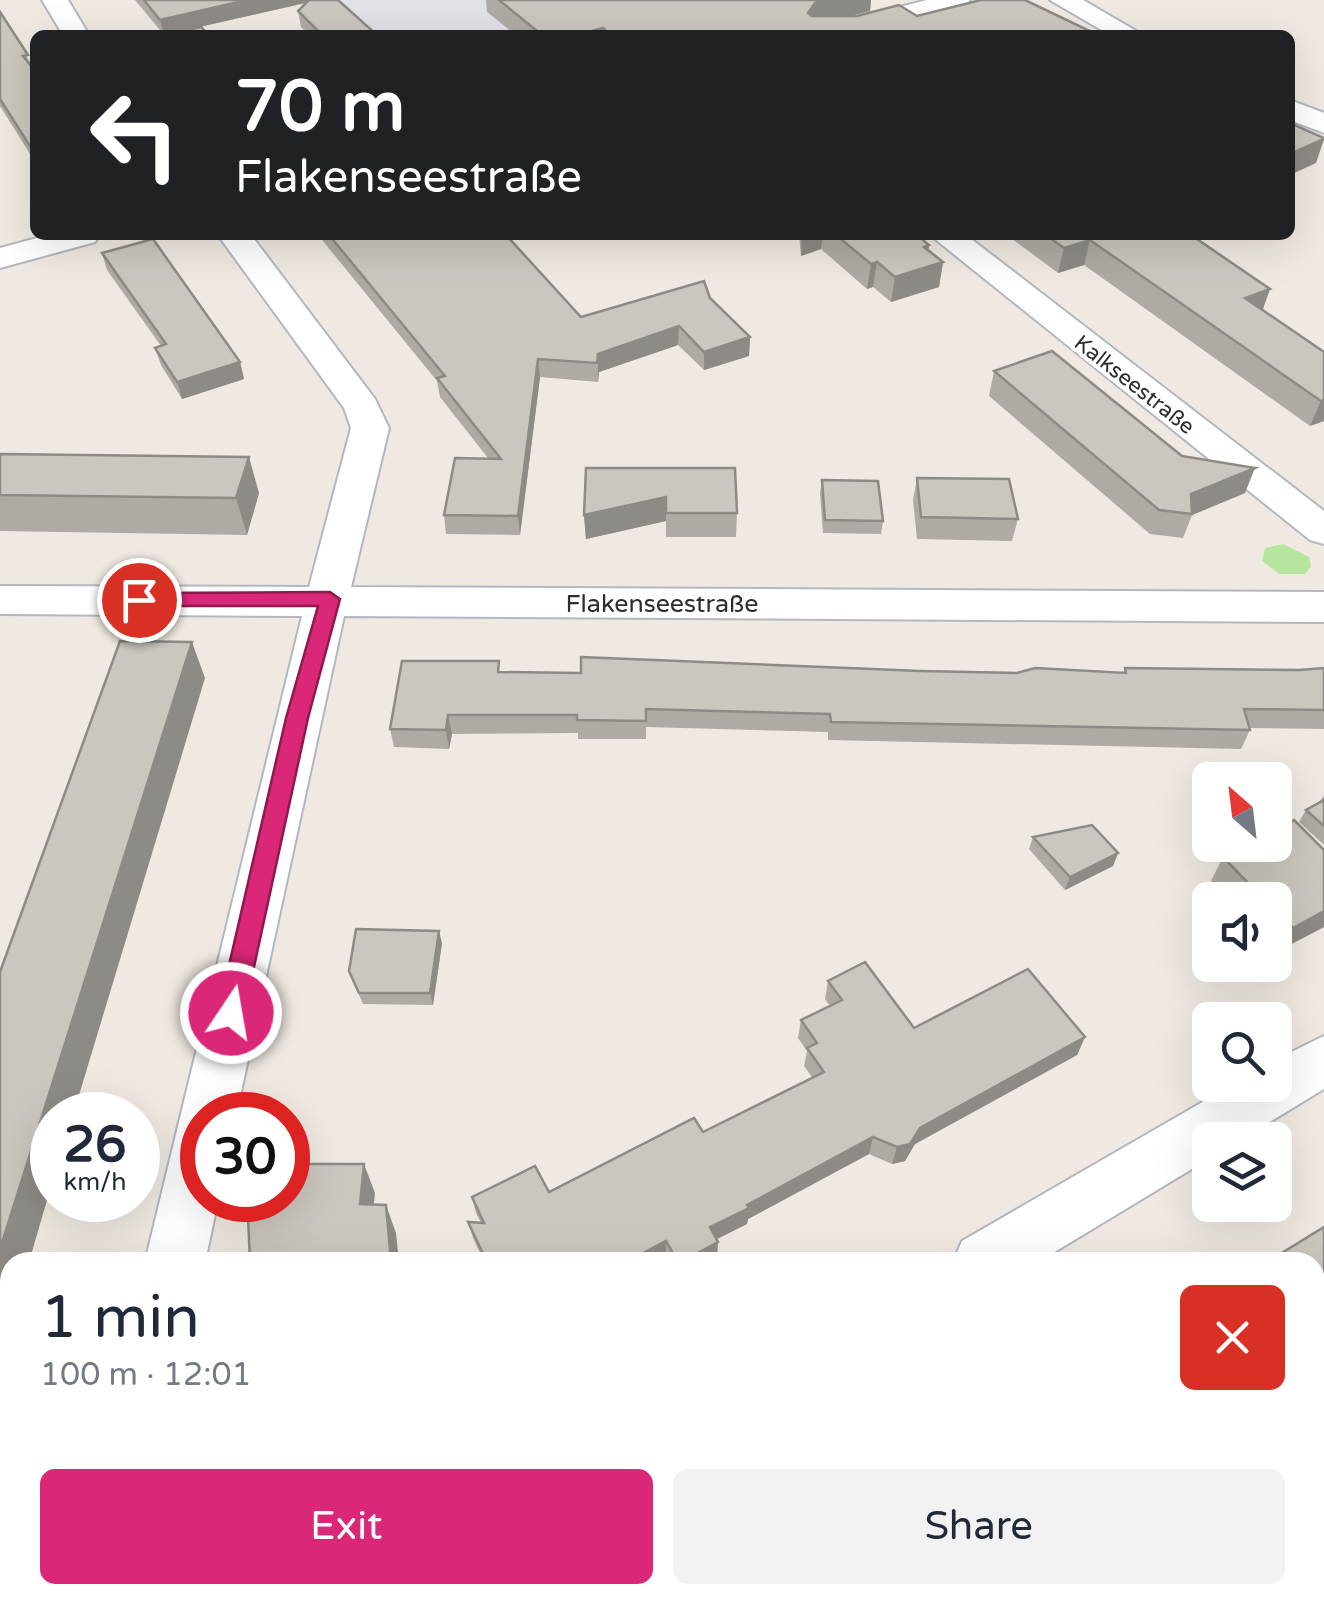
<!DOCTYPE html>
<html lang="en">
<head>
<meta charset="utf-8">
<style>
  body { margin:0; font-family:"Varela Round",sans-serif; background:#f2f2f3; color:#1f2937; height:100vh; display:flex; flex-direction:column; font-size:38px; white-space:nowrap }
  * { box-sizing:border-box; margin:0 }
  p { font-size:32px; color:#747a83 }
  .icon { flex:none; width:55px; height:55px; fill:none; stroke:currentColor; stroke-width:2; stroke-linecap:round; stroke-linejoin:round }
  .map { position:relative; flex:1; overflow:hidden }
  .side { position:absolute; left:0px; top:1252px; width:1325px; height:352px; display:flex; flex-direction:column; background:#fff; border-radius:30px 30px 0 0; box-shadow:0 10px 40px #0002 }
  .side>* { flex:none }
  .hud { position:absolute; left:30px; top:30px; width:1265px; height:210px; border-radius:15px; box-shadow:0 10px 40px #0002; background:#202124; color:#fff; overflow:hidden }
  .needle { width:65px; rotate:332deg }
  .fabs { position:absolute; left:1192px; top:762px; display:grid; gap:20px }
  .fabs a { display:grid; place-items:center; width:100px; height:100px; border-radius:15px; background:#fff; box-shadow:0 10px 40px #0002; font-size:50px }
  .speed { position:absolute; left:30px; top:1092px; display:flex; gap:20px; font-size:50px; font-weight:700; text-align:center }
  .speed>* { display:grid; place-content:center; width:130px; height:130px; border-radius:50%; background:#fff; box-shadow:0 10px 40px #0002; line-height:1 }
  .speed small { font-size:25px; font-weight:400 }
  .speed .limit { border:15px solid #d22; background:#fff; color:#111 }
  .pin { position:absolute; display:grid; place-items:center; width:85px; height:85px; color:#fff; margin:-42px; border:5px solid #fff; border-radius:50%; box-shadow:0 2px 10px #0007 }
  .me { position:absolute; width:110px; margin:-55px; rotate:12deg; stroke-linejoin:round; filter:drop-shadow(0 0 8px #0008) }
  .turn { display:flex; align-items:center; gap:35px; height:210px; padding:0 40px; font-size:45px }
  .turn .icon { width:130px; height:130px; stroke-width:2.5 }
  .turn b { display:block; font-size:70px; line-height:85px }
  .round { display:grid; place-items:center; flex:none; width:105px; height:105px; border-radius:15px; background:#f2f2f3 }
  .overview { display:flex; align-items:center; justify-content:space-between; height:170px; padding:0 40px }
  h1 { font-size:60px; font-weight:600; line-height:75px }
  .primary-button { display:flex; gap:20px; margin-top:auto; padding:20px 40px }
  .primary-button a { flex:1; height:115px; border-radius:15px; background:#db2777; color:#fff; font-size:40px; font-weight:600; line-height:115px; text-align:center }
  .primary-button a+a { background:#f2f2f3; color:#1f2937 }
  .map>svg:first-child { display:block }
</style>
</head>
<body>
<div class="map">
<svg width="1324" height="1603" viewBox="0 0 1324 1603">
  <rect width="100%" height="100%" fill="#efe9e1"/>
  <path fill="#e3e1e8" d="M340 0H851L735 35H375Z"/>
  <g fill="#b6e59e">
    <path d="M1283 544 1309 557 1311 566 1305 574H1279L1262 561 1265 548Z"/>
    <path d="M10 1556V1595H143L145 1603H0V1562Z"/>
  </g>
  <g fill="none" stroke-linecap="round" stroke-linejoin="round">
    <defs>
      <g id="minor">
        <path d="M42 0H68L89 35H63Z"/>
        <path d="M927 0H970L966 5 854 35H810L814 29Z"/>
        <path d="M1050 0H1083L1143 35H1110Z"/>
        <path d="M1290 100 1324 113V133L1290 120Z"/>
        <path d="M48 235H100L95 242 0 268V248Z"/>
        <path d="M218 235H251L375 399 389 428 351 587 1324 592V622L344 616 236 1115H202V1200H218L205 1262H145L302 616 0 614V586L309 587 351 428 344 408Z"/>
        <path d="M930 235H966L1324 511V544L1310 540Z"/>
        <path d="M1324 1036V1089L1240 1140H1210V1158L1038 1262H953L962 1241 1232 1085H1275V1060Z"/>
        <path d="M10 1497V1566L0 1570V1501Z"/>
        <path d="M146 1595H216L218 1603H148Z"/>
        <path d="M367 1595H447L443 1603H363Z"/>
      </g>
    </defs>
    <use href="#minor" stroke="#b4b7c1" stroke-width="4"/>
    <use href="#minor" fill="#fff" fill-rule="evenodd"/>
  </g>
  <g fill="#afaba4">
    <path d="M135 0H338L377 35H309L301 27 298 11 306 3 164 35Z"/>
    <path d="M486 0H871L870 11 851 16H917L1098 35H516L487 12Z"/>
    <path d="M0 12 35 71V162L0 106Z"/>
    <path d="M318 235H506L581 317 710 298 750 337 749 356 704 370 678 345 599 372 598 382 540 377 520 535 446 534 444 515 488 458 440 397 437 381Z"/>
    <path d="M799 235H917L929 245 928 251 943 262 939 287 891 302 873 287 867 289 821 249 801 256Z"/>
    <path d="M1007 235H1191L1262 310 1324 352V421L1310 426 1084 265 1058 273Z"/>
    <path d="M102 253 240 362 244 379 182 399 161 365 155 348 161 346 107 270Z"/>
    <path d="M994 371 1182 456 1245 493 1192 515 1183 538 1150 534 989 396Z"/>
    <path d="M0 454 259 493 247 535 0 531Z"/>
    <path d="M586 468 737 513 736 537H666V521L586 539 584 515Z"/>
    <path d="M917 478 1018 519 1012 541 917 539 913 500Z"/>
    <path d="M822 480 883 521 881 534 823 533 820 493Z"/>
    <path d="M1125 668 1299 670 1324 668V729L1250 728V730L1241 749 828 740V732L646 727V739H578V733L452 734 449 749 394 747 390 729 500 672 581 673 921 671 1123 673Z"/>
    <path d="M1324 795V845L1299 822 1306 810 1319 803Z"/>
    <path d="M1033 837 1118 853 1113 866 1065 890 1029 849Z"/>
    <path d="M1324 850V927L1278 951 1275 948V900H1229L1211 881 1223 857Z"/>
    <path d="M442 943 433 1005 363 1004 349 971Z"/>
    <path d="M828 981 914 1028 1085 1037 1077 1055 915 1144 905 1161 892 1164 869 1154 748 1219 747 1224 717 1239V1257L707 1262H670L666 1257 655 1262H484L473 1238 468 1222 481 1223 476 1213 472 1197 549 1192 703 1132 812 1077 804 1066 807 1051 798 1038 801 1020 830 1006 825 999Z"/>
  </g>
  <g fill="#8e8b86">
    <path d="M247 0H318L164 35 160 20Z"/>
    <path d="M825 0H871L870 11 813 25 808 13 815 3Z"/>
    <path d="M603 28V35H577Z"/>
    <path d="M1324 139 1316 163 1290 175V154Z"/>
    <path d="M802 235H823L821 249 801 256Z"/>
    <path d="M1090 240 1084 265 1058 273 1064 248Z"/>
    <path d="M929 245 926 267 943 262 939 287 891 302 895 277 924 247Z"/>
    <path d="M877 262 873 287 867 289 871 264Z"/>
    <path d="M1270 289 1261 315 1245 298Z"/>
    <path d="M679 326 678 345 599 372 598 382V354Z"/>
    <path d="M750 337 749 356 704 370V352Z"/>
    <path d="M538 359 540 377 520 535 518 516Z"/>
    <path d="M240 362 244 379 182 399 177 382Z"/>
    <path d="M1324 400V421L1310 426 1321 401Z"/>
    <path d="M249 457 259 493 247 535 236 498Z"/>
    <path d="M1255 468 1245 493 1192 515 1191 494Z"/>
    <path d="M666 497V521L586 539 584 515Z"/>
    <path d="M192 642 205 678 73 1115H52V1183L29 1262H10V1324L2 1350 0 1348V1249Z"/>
    <path d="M448 715 452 734 449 749 446 730Z"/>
    <path d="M1118 853 1113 866 1065 890 1070 877Z"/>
    <path d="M1324 911V927L1278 951 1293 928Z"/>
    <path d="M439 931 442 943 433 1005 430 993Z"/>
    <path d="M1085 1037 1077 1055 915 1144 905 1161 892 1164 897 1147 920 1128Z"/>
    <path d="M873 1137 869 1154 748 1219 747 1224 709 1243 710 1227 747 1205Z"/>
    <path d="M364 1164 375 1193 371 1231 360 1204Z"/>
    <path d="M386 1205 396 1233 399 1262H391Z"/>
    <path d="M666 1241V1257L655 1262H626Z"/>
    <path d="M718 1242 717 1257 707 1262H681Z"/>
    <path d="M1324 1356V1362L1315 1368V1362Z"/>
  </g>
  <g fill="#cbc7bf" stroke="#8e8b86" stroke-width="2.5">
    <path d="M144 0H247L160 20Z"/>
    <path d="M309 0H338L377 35H322L298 11Z"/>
    <path d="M499 0H825L815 3 808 13 812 16H857L899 5 917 16 981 0H1025L1098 35H611L603 28 577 35H542Z"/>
    <path d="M0 12 28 55 23 56 35 71V154L0 99Z"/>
    <path d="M201 27 209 35H164Z"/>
    <path d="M1290 123 1324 138V139L1290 154Z"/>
    <path d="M329 235H506L581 317 704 281 710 298 750 337 704 352 679 326 598 354 597 363 538 359 518 516 444 515 455 458 501 459 437 378 445 376Z"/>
    <path d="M836 235H917L929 245 924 247 943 262 895 277 877 262 871 264Z"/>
    <path d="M1046 235H1191L1270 289 1245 298 1324 352V400L1321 401 1090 240 1064 248Z"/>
    <path d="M153 239 240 362 177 382 155 348 166 344 102 253Z"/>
    <path d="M1052 351 1182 456 1255 468 1191 494 1192 514 1159 510 994 371Z"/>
    <path d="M0 454 249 457 236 498 0 495Z"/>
    <path d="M586 468H735L737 513H666V497L584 515Z"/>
    <path d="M917 478 1009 479 1018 519 921 517Z"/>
    <path d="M822 480 878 481 883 521 825 520Z"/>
    <path d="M120 641 192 642 0 1249V972Z"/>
    <path d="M581 657 921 671 1017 673 1035 668 1126 673 1125 668 1299 670 1324 668V710L1244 709 1250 730 831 722 830 714 646 709V721L577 720V715H448L446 730 390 729 402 661H499L498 672 581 673Z"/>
    <path d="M1324 800V826L1306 810Z"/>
    <path d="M1294 820 1324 850V911L1293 928 1275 910V900H1265L1223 857 1246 845H1275V830Z"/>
    <path d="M1092 825 1118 853 1070 877 1033 837Z"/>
    <path d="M356 929 439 931 430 993H359L349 971Z"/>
    <path d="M865 962 914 1028 1028 969 1085 1037 920 1128 910 1144 897 1147 873 1137 747 1205 749 1208 710 1227 718 1242 681 1262H678L666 1241 626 1262H487L468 1222 484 1223 472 1197 535 1166 549 1192 694 1118 703 1132 824 1072 807 1048 817 1043 801 1020 842 1000 828 981Z"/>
    <path d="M288 1164H364L360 1204 386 1205 391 1262H259V1260H250L248 1218 257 1200H288Z"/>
    <path d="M1324 1227V1356L1315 1362V1262H1267Z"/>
    <path d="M774 1595H853L857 1603H762Z"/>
  </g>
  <path fill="#db2777" stroke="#8e194d" stroke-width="2.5" d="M330 592 340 599 308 718 244 1013 231 1024 218 1013 286 718 318 606H139L129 600 139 593Z"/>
  <g text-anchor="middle" stroke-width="8" stroke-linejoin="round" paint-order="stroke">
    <g font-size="22" fill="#2e2e2e" stroke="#fff">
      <text transform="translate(1135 384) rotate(38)" y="8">Kalkseestraße</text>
    </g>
    <g font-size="25" fill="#2e2e2e" stroke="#fff">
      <text x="662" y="612">Flakenseestraße</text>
    </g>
  </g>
</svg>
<div class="fabs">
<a><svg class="needle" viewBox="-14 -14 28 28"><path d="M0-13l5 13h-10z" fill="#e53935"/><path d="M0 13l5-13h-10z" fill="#747a83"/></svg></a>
<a><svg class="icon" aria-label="sound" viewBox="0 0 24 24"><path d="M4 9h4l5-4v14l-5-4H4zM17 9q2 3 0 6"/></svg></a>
<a><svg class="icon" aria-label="search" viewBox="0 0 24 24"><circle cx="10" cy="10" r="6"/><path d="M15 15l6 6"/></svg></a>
<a><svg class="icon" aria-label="layers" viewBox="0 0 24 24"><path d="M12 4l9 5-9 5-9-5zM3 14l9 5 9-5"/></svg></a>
</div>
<div class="speed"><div>26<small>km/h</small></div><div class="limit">30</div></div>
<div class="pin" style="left:139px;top:600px;background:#d93025"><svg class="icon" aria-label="arrive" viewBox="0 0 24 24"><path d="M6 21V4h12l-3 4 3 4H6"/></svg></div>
<svg class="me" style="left:231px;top:1013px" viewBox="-20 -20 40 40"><circle r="17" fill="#db2777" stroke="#fff" stroke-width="3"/><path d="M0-11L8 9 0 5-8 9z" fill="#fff"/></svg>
<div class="hud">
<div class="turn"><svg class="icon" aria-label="left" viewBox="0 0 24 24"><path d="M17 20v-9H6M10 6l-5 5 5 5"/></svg><div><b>70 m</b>Flakenseestraße</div></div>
</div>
<section class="side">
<div class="overview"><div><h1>1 min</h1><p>100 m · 12:01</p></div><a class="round" style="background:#d93025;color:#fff"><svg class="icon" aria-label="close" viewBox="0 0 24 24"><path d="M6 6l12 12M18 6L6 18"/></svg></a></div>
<div class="primary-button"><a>Exit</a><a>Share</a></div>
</section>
</div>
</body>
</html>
